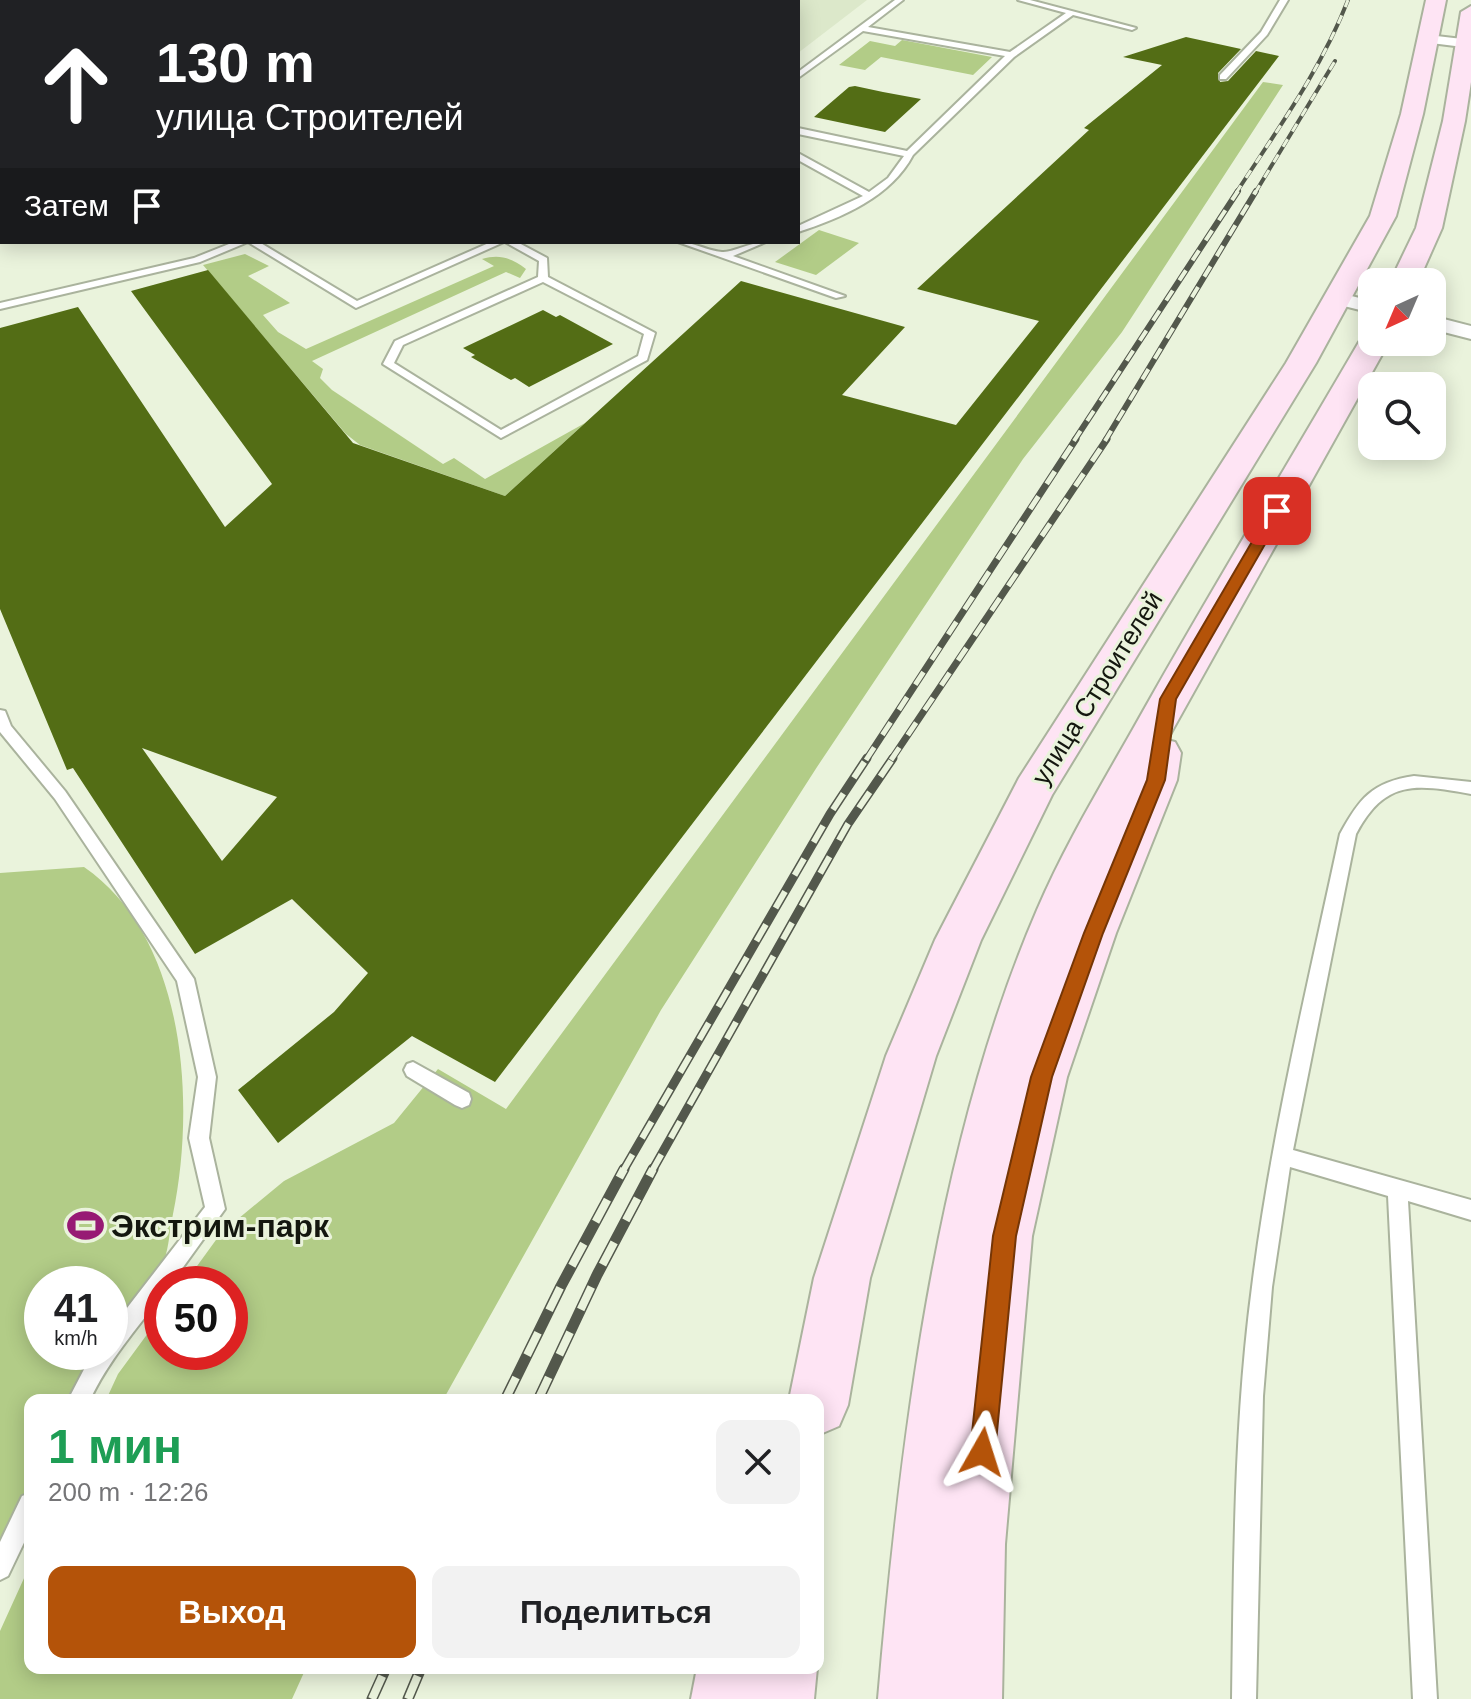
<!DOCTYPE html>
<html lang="ru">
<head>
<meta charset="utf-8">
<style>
  body { margin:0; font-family:Helvetica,sans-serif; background:#f2f2f2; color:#202124; height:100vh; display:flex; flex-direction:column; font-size:30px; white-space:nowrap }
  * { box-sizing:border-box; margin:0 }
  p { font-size:26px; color:#757577 }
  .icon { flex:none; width:44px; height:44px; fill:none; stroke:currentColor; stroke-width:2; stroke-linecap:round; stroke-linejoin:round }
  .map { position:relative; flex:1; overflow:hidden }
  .side { position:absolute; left:24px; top:1394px; width:800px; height:280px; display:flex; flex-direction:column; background:#fff; border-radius:16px; box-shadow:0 4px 20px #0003 }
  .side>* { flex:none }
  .banner { position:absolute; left:0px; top:0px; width:800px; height:244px; box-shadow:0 4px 20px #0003; background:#202124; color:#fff; overflow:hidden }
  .needle { width:52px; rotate:224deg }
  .controls { position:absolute; left:1358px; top:268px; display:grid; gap:16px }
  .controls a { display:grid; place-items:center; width:88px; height:88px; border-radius:16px; background:#fff; box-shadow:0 4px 20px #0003; font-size:40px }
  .speed { position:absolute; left:24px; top:1266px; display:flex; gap:16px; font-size:40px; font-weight:700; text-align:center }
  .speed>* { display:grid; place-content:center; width:104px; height:104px; border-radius:50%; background:#fff; box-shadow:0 4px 20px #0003; line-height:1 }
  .speed small { font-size:20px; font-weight:400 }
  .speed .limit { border:12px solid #d22; background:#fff; color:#111 }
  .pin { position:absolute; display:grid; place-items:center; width:68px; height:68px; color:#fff; margin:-34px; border-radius:16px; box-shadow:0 4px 12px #0006 }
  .me { position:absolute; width:88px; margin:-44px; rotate:6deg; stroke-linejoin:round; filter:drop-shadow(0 0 6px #0008) }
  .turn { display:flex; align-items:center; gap:28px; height:168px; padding:0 24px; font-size:36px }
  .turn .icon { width:104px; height:104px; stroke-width:2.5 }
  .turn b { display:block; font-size:56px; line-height:68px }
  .then { display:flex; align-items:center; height:76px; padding:0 24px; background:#0003; gap:16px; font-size:30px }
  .round { display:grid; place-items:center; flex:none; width:84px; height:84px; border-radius:16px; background:#f2f2f2 }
  .head { display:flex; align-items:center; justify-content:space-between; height:136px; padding:0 24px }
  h1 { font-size:48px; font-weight:600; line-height:60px; color:#1e9e55 }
  .cta { display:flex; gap:16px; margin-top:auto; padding:16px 24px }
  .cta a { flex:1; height:92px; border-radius:16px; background:#b45309; color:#fff; font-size:32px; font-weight:600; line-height:92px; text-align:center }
  .cta a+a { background:#f2f2f2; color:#202124 }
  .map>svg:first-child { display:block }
</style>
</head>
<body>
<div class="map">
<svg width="1471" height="1699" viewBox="0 0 1471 1699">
  <rect width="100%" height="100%" fill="#eaf3dc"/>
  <path fill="#dce8ca" d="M508 0H867L798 53V2H495Z"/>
  <g fill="#b2cc87">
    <path d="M902 40 992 57 973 75 881 57 865 70 839 65 870 41 895 46Z"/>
    <path d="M1263 82 1283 85 1122 332 1023 459 817 767 661 1010 443 1400H106L118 1374 162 1314V1352H230V1284H184L221 1233 284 1181 394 1123 438 1069 506 1109Z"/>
    <path d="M819 230 859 243 816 275 775 262Z"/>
    <path d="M245 254 269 266 248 276 290 303 263 315 278 332 306 349 494 266 482 259C500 254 511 258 526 269L520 278 506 272 312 361 323 369 320 378 332 390 443 464 454 458 485 479 585 423 505 496 360 445 346 434 203 265Z"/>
    <path d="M84 867C186 937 196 1103 173 1214 170 1228 169 1247 164 1261 155 1282 124 1315 110 1335V1284H42V1352H98L72 1400H30V1484L0 1544V873Z"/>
    <path d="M30 1565V1668H306L292 1699H0V1631Z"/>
  </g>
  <g fill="#536d15" fill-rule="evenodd">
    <path d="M1186 37 1241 49 1218 73 1220 82 1228 81 1256 51 1279 56 495 1082 412 1036 278 1143 238 1090 334 1012 368 973 292 899 195 954 73 768 67 770 0 609V328L78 307 225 527 272 484 131 291 208 270 353 443 505 496 741 281 905 327 842 395 956 425 1039 321 917 289 1089 130 1084 128 1162 65 1123 57ZM142 748 277 797 222 861Z"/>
    <path d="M855 86 883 92 921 99 885 132 814 117 849 87Z"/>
    <path d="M543 310 556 317 560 315 613 344 529 387 515 378 511 380 471 357 475 355 463 348Z"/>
  </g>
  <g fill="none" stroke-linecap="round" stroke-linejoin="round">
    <defs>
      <g id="service">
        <path d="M227 0H236L239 2H230Z"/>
        <path d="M281 0H290L292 2H283Z"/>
        <path d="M895 0H903L868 27 1010 52 1066 13 1018 0H1030L1136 28 1132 30 1073 15 1014 57 913 155C891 197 841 218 798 232V226L863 196 798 160V153L869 192 888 178 904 156 798 134V128L907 151 1005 56 863 31 798 78V72Z"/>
        <path d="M1280 0H1288L1267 35 1226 79H1220V75L1261 32Z"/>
        <rect x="0" y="54" width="2" height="5"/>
        <rect x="0" y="85" width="2" height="5"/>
        <path d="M234 242H259L357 301 491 242H504L356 308 248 242 200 262 0 309V303L194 258Z"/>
        <path d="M505 242H517L547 258 548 277 655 333 647 360 501 438 383 364 395 341 538 277 539 261ZM543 282 644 334 638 356 501 430 394 363 403 345Z"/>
        <path d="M678 242C695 242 707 251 722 252 733 253 750 242 766 242L733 256 845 296 836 298Z"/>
        <path d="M0 710 5 711 11 726 65 791 194 979 216 1077 209 1138 225 1209 171 1284H162V1295C136 1330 108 1361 90 1400H68L93 1352H110V1330L205 1207 189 1138 198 1077 177 981 55 799 0 732Z"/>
        <path d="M1414 776 1471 782V794C1416 784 1385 779 1356 834L1293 1150 1471 1200V1220L1408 1201 1437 1699H1413L1388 1196 1290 1167 1272 1287 1263 1396 1256 1699H1232C1234 1561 1234 1423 1252 1287 1271 1134 1308 984 1340 834 1359 799 1372 782 1414 776Z"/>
        <path d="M413 1062 469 1093 471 1099 469 1105 462 1108 455 1105 407 1076 404 1070 407 1064Z"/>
        <path d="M30 1493V1530L8 1576 0 1580V1542L22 1496Z"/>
      </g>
      <path id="pedestrian" d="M511 0H537L511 2Z"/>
      <g id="minor">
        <path d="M109 0H129L108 2Z"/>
        <path d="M1428 35 1471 40V48L1423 42 1421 39Z"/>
        <path d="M1339 293 1372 301V313L1332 303 1329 299 1332 295Z"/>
        <path d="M1432 316 1471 326V339L1432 329Z"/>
      </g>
      <g id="secondary">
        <path d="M1426 0H1446L1423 114 1396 216 1316 363 1052 795 981 940 936 1056 870 1278 848 1405 839 1426 818 1435V1400H789L814 1278 886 1056 935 940 1019 778 1286 363 1370 216 1401 114Z"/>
        <path d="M1471 6V82L1465 121 1442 228 1418 282H1390L1416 228 1443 121 1461 12Z"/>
        <path d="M1372 334V342H1389L1167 740 1175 742 1181 753 1177 780 1116 933 1067 1077 1032 1236 1005 1544 1002 1699H878C900 1443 935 1147 1037 910 1064 847 1099 789 1133 729 1206 598 1284 471 1359 342L1364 336Z"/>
        <path d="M697 1668H817L814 1699H691Z"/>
      </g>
    </defs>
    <use href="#service" stroke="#aab39d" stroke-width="4"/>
    <use href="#pedestrian" stroke="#aab39d" stroke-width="4"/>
    <use href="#minor" stroke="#aab39d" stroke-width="4"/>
    <use href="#secondary" stroke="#aab39d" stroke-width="4"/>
    <use href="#service" fill="#fff" fill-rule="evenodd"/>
    <use href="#pedestrian" fill="#fff" fill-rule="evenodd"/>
    <use href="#minor" fill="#fff" fill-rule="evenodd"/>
    <use href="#secondary" fill="#fee4f4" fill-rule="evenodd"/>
    <defs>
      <g id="rail-far4">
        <path d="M1236 193C1277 130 1321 70 1348 0"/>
        <path d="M1255 193 1335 61"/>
      </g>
      <g id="rail-far3">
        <path d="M1074 441 1238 191"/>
        <path d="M1105 441 1256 191"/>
      </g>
      <g id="rail-far2">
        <path d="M866 760 1076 439"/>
        <path d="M891 760 1107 439"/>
      </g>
      <g id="rail-far1">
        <path d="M623 1171 830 814 867 758"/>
        <path d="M652 1171 848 824 893 758"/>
      </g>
      <g id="rail">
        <path d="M505 1400 561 1286 624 1169"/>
        <path d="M538 1400 597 1275 653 1169"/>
        <path d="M372 1699 386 1668"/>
        <path d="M408 1699 421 1668"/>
      </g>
    </defs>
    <use href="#rail-far4" stroke="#53584c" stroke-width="4"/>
    <use href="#rail-far3" stroke="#53584c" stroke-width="6"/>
    <use href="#rail-far2" stroke="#53584c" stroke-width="7"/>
    <use href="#rail-far1" stroke="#53584c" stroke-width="9"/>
    <use href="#rail" stroke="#53584c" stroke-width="11"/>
    <use href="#rail-far4" stroke="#eaf3dc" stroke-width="3" stroke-dasharray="9" stroke-linecap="butt"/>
    <use href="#rail-far3" stroke="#eaf3dc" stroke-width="4" stroke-dasharray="12" stroke-linecap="butt"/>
    <use href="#rail-far2" stroke="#eaf3dc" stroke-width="5" stroke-dasharray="15" stroke-linecap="butt"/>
    <use href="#rail-far1" stroke="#eaf3dc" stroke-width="6" stroke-dasharray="19" stroke-linecap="butt"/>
    <use href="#rail" stroke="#eaf3dc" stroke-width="8" stroke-dasharray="25" stroke-linecap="butt"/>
  </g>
  <path fill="#b45309" stroke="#753606" stroke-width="2" d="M1277 507 1284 511 1176 699 1165 780 1103 933 1052 1077 1016 1236 995 1452 991 1461 982 1465 973 1461 970 1452 993 1236 1031 1077 1084 933 1147 780 1160 699 1270 511Z"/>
  <defs>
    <symbol id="stadium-bare" viewBox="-9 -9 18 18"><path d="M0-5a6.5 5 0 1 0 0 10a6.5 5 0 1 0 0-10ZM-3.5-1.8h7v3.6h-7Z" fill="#971a74" stroke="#eaf3dc" stroke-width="2.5" paint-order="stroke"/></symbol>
  </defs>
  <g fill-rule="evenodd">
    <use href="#stadium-bare" x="60" y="1200" width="51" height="51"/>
  </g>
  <g text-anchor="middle" stroke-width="6" stroke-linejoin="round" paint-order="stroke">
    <g font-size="26" fill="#14170f" stroke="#eaf3dc">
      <text transform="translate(1097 688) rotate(-58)" y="9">улица Строителей</text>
    </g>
    <g font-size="32" font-weight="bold" fill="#14170f" stroke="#eaf3dc" text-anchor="start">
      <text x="111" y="1237">Экстрим-парк</text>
    </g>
  </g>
</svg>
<div class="controls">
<a><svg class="needle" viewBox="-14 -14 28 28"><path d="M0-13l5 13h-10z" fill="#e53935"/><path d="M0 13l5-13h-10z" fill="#757577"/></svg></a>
<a><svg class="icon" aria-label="search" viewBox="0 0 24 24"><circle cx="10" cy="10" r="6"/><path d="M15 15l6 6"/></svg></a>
</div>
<div class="speed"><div>41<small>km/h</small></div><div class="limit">50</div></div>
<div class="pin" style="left:1277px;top:511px;background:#d93025"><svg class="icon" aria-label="arrive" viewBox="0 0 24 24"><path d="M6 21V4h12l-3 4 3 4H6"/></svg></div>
<svg class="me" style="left:982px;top:1452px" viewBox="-20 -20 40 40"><path d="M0-17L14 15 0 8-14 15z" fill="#b45309" stroke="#fff" stroke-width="4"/></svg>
<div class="banner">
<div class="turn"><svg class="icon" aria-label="ahead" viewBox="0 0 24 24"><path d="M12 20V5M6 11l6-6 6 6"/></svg><div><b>130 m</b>улица Строителей</div></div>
<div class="then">Затем<svg class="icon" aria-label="arrive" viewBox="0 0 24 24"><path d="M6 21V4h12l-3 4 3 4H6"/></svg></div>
</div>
<section class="side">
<div class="head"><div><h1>1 мин</h1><p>200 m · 12:26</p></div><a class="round"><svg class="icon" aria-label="close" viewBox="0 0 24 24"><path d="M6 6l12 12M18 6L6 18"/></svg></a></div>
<div class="cta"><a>Выход</a><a>Поделиться</a></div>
</section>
</div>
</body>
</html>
